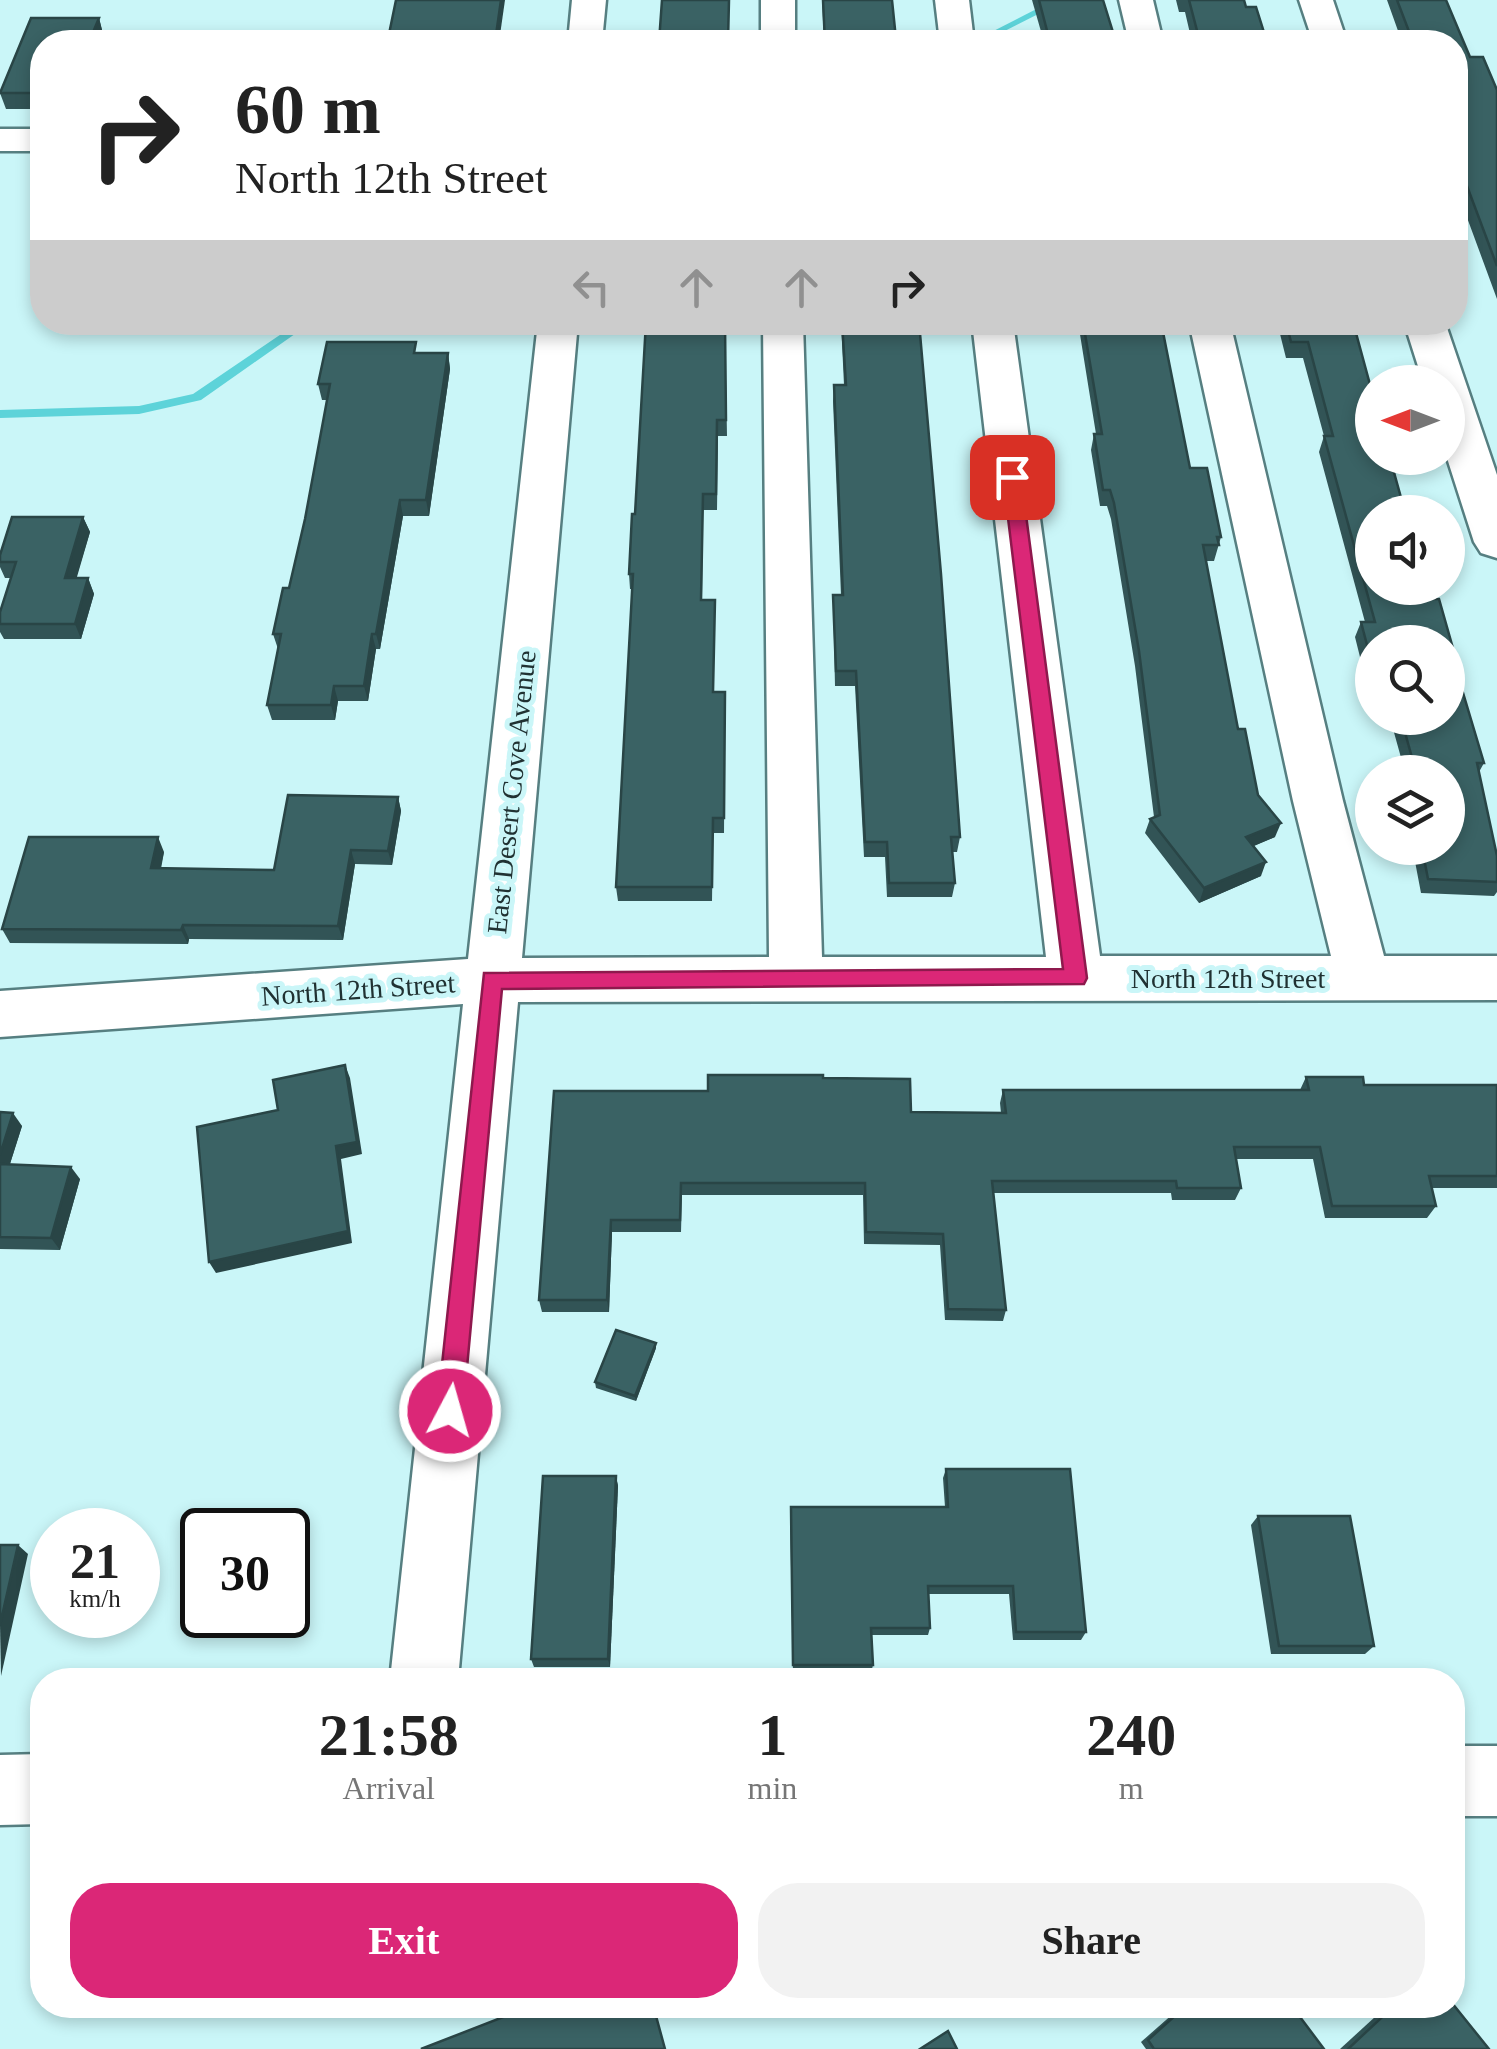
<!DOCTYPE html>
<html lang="en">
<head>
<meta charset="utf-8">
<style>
  body { margin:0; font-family:"Times New Roman",serif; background:#f2f2f2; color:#222; height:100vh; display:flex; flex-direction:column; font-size:38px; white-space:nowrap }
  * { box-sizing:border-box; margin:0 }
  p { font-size:32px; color:#767676 }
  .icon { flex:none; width:55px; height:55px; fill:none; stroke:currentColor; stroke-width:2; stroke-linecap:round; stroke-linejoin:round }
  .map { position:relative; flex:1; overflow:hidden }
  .details { position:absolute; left:30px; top:1668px; width:1435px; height:350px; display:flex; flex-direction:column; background:#fff; border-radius:40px; box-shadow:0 5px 15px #0003 }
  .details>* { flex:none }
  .top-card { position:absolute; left:30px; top:30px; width:1438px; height:305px; border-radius:40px; box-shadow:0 5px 15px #0003; background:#fff; color:#222; overflow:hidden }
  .needle { width:65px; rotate:270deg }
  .fabs { position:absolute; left:1355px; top:365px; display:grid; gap:20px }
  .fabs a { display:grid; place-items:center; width:110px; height:110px; border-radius:50%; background:#fff; box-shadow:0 5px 15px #0003; font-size:50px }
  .speed { position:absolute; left:30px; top:1508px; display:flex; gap:20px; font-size:50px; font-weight:700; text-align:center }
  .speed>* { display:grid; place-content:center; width:130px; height:130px; border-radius:50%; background:#fff; box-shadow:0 5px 15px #0003; line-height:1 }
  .speed small { font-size:25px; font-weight:400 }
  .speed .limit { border:5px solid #111; border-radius:15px; background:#fff; color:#111 }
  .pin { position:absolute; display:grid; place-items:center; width:85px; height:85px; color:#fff; margin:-42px; border-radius:20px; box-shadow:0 5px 15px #0006 }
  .me { position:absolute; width:110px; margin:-55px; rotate:6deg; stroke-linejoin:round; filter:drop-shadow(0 0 8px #0008) }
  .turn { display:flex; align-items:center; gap:35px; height:210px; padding:0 40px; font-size:45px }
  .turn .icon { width:130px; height:130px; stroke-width:2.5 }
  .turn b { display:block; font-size:70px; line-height:85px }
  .lanes { display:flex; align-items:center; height:95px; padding:0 40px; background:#0003; justify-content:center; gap:50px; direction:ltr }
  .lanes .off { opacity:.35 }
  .eta { display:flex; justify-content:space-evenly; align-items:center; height:170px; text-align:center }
  .eta b { font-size:60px; font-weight:700; line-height:70px }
  .action { display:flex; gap:20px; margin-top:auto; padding:20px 40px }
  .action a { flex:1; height:115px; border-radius:40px; background:#db2777; color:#fff; font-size:40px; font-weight:700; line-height:115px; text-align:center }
  .action a+a { background:#f2f2f2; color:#222 }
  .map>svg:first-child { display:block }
</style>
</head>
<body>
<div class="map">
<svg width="1497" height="2049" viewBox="0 0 1497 2049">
  <rect width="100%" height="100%" fill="#caf6f8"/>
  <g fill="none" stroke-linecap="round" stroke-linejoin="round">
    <g fill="#5dd3d9" fill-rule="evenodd">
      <path d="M1054 0H1066L983 42H972Z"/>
      <path d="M299 322H312L201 400 139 414 0 418V410L139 406 193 394Z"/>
    </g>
    <defs>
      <g id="minor">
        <path d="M572 0H606L602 42H568Z"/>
        <rect x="761" y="0" width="34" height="42"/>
        <path d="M935 0H969L974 42H940Z"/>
        <path d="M1119 0H1153L1163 42H1129Z"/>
        <path d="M1299 0H1333L1347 42H1313Z"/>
        <rect x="0" y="129" width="42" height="22"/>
        <path d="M538 322H578L522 958 769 957 763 322H803L822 957H1046L972 322H1013L1100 956H1331L1293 801 1189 322H1230L1343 801 1384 956H1497V1000L518 1002 458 1680H390L463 1004 0 1037V991L468 959Z"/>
        <path d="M1404 322H1445L1497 475V558L1481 553 1474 542 1447 458 1448 382H1423Z"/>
        <rect x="1452" y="1746" width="45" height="70"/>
        <path d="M42 1754V1824L0 1825V1755Z"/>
      </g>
    </defs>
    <use href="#minor" stroke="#567f81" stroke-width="5"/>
    <use href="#minor" fill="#fff" fill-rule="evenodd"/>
  </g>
  <g fill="#325456">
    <path d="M822 0H892L895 42H824Z"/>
    <path d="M1032 0H1103L1116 42H1044Z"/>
    <path d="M1176 0H1244L1246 7 1267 42H1192L1185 12H1179Z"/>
    <path d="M1387 0H1446L1470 57 1497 90V299L1455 185V42H1402Z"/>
    <path d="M31 18H99L103 34 100 42H42V109H6L0 93Z"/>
    <path d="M725 322 727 436H718L717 510H703L702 600 714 692H725L724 833H713L712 901H618L616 887 632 589H630L629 574 635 514Z"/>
    <path d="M841 322H919L960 837 957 852H952L955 883 952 897H887L885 857H864L855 686H835L833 595H841L833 401 834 385H844Z"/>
    <path d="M1078 322H1161L1190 468 1221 537 1214 561H1206L1238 729 1258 795 1275 837 1253 846 1261 876 1199 903 1145 833 1150 819 1154 817 1135 666 1111 519 1107 506H1100L1091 450 1094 434H1096Z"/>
    <path d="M1277 322H1353L1372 512 1458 666 1456 670 1484 763 1479 772 1497 856V892L1494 896 1421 893 1413 851 1390 850 1389 848H1448V772H1405L1390 718H1448L1372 642V681H1366L1355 637 1361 622H1365L1319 452 1324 436 1303 358H1286Z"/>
    <path d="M418 353H448L450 369 429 516H403L380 649H376L368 701H338L335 720H272L267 705 278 649 273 634 289 588 305 519 327 400H322L318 384Z"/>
    <path d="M83 517 90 532 76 578H88L94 594 81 639H4L0 632V612L11 578H5L0 567V555Z"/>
    <path d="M398 797 401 811 392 865 355 864 343 940 189 939 188 944 10 943 2 929 164 852 161 869 274 870Z"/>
    <path d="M1306 1077 1364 1085H1497V1188H1432L1436 1206 1427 1218H1325L1313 1159H1236L1241 1188 1235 1200H1172L1171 1193H993L1006 1310 1003 1321 945 1320 940 1245 864 1244 863 1195H682L681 1232H612L609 1312H542L539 1300 708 1091 823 1078 911 1112 1001 1113 1000 1103 1003 1090H1300Z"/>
    <path d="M0 1112 22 1126 10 1164 80 1179 60 1250 0 1249Z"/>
    <path d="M656 1348 636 1401 596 1388 595 1382Z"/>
    <path d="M946 1469 1086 1632 1081 1640H1013L1009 1594H928L930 1628 928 1635H872L873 1665 871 1673H793L790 1516 945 1507 943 1478Z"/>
    <path d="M616 1476 618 1486 610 1667H534L531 1659Z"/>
    <path d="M1258 1516 1374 1646 1365 1654H1271L1251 1525Z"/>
    <path d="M1183 2005H1291L1324 2049H1146L1141 2042Z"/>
    <path d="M1388 2005H1452L1489 2049H1340Z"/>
  </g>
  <g fill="#294546">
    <path d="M501 0H505L499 42H495Z"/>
    <path d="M99 18 103 34 100 42H89Z"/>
    <path d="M448 353 450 369 429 516 426 500Z"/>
    <path d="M400 500 403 516 380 649 376 634Z"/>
    <path d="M83 517 90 532 72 594 65 578Z"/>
    <path d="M88 578 94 594 81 639 75 624Z"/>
    <path d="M372 634 376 649 368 701 364 686Z"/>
    <path d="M334 686 338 701 335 720 331 705Z"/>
    <path d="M398 797 401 811 392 865 388 851Z"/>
    <path d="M1281 823 1275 837 1240 852 1246 837Z"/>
    <path d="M158 837 164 852 157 883 151 868Z"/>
    <path d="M351 850 355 864 343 940 338 926Z"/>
    <path d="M1266 862 1261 876 1199 903 1204 888Z"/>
    <path d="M183 925 189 939 188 944 181 930Z"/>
    <path d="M345 1065 350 1078 362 1154 341 1159 352 1243 216 1273 209 1262 336 1146Z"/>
    <path d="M13 1113 22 1126 6 1176 0 1168V1155Z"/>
    <path d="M71 1167 80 1179 60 1250 51 1238Z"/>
    <path d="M611 1220 612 1232 609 1312 607 1300Z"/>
    <path d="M656 1343V1348L636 1401 635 1396Z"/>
    <path d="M616 1476 618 1486 610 1667 608 1659Z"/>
    <path d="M18 1545 28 1554 1 1676 0 1625Z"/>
  </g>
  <g fill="#3a6264" stroke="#294546" stroke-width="2.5">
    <path d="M396 0H501L495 42H268L269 39H388Z"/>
    <path d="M662 0H729L728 42H659Z"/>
    <path d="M823 0H892L896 39H875V42H825Z"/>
    <path d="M1039 0H1103L1116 42H1050Z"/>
    <path d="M1189 0H1244L1246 7H1256L1267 42H1200Z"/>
    <path d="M1397 0H1446L1470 57H1483L1497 90V266L1455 154V42H1413Z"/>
    <path d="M31 18H99L89 42H42V93H0Z"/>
    <path d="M646 322H725L726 420H717L716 494H703L701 600H715L713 692H725L724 818H713L712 887H616L633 574H629L632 514H635Z"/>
    <path d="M842 322H919L941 574 960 837H951L955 883H889L887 842H865L856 671H836L833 595H843L834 385H846Z"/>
    <path d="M1083 322H1161L1190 468H1207L1221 537H1217L1219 545H1203L1238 729H1245L1258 795 1281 823 1246 837 1266 862 1204 888 1150 819 1160 815 1139 651 1114 503 1110 490H1103L1094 434H1102Z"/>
    <path d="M1286 322H1353L1372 392V458H1390L1405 512H1372V588H1429L1432 599H1439L1458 666H1455L1484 763H1477L1497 856V882L1428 879 1422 848H1448V772H1416L1401 718H1448V642H1372V664L1361 622H1375L1324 436H1333L1308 342H1291Z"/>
    <path d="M327 342H416L414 353H448L426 500H400L376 634H372L364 686H334L331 705H267L281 634H273L283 588H289L305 519 330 384H318Z"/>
    <path d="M12 517H83L65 578H88L75 624H0V612L16 562H0V555Z"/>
    <path d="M288 795 398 797 388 851 351 850 338 926 183 925 181 930 2 929 29 837H158L151 868 274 870Z"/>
    <path d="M345 1065 357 1142 336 1146 348 1231 209 1262 197 1127 278 1110 273 1080Z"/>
    <path d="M708 1075H823V1078L910 1079 911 1112 1006 1113 1003 1090H1309L1306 1077H1363L1364 1085H1497V1176H1429L1436 1206H1332L1320 1147H1234L1241 1188H1177L1176 1181H992L1006 1310 948 1309 943 1234 866 1232 865 1183H681L680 1220H611L607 1300H539L554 1091H708Z"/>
    <path d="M0 1112 13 1113 0 1155Z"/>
    <path d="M0 1164 71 1167 51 1238 0 1237Z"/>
    <path d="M616 1330 656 1343 635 1396 595 1382Z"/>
    <path d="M946 1469H1070L1086 1632H1016L1013 1586H928L930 1628H871L873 1665H793L791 1507H948Z"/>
    <path d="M543 1476H616L608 1659H531Z"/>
    <path d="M1258 1516H1350L1374 1646H1279Z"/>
    <path d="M0 1545H18L0 1625Z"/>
    <path d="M1452 2003 1489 2049H1348L1395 2005H1452Z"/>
    <path d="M534 2005H653L665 2049H421Z"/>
    <path d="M1187 2005H1291L1324 2049H1154L1148 2040Z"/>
    <path d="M948 2031 957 2049H920Z"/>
  </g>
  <path fill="#db2777" stroke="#8e194d" stroke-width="2.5" d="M1012 471 1021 477 1087 978 1084 984 502 989 463 1411 459 1420 450 1424 441 1420 437 1411 484 973 1063 969 1003 477Z"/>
  <g text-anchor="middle" stroke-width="10" stroke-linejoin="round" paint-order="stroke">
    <g font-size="28" fill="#203132" stroke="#caf6f8">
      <text transform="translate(511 792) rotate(-84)" y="10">East Desert Cove Avenue</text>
      <text x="1228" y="988">North 12th Street</text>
      <text transform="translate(358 989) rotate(-4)" y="10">North 12th Street</text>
    </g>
  </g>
</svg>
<div class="fabs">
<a><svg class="needle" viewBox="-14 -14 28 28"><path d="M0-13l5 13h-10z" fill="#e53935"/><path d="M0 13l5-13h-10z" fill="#767676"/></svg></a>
<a><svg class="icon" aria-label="sound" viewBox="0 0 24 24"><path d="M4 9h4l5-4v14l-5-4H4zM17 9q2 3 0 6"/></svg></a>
<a><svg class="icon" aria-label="search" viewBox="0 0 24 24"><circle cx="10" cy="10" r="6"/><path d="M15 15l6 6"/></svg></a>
<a><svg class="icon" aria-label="layers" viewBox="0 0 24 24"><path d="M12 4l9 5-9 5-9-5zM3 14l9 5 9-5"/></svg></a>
</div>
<div class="speed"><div>21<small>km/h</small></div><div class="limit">30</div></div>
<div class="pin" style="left:1012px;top:477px;background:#d93025"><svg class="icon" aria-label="arrive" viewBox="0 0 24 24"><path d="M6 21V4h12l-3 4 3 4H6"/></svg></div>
<svg class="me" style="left:450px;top:1411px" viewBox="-20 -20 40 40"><circle r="17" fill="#db2777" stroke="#fff" stroke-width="3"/><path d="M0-11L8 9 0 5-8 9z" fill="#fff"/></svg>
<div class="top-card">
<div class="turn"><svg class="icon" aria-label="right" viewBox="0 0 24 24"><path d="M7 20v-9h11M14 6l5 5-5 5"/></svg><div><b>60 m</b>North 12th Street</div></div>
<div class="lanes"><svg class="icon off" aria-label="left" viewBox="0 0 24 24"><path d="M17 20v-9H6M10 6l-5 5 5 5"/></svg><svg class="icon off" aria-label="ahead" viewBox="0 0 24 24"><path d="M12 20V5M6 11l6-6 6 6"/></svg><svg class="icon off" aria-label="ahead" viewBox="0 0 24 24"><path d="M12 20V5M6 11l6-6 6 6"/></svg><svg class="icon" aria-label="right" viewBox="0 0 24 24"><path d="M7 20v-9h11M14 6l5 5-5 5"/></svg></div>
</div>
<section class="details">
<div class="eta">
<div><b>21:58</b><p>Arrival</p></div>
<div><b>1</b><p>min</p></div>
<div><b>240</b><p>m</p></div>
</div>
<div class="action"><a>Exit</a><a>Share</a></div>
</section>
</div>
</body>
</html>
